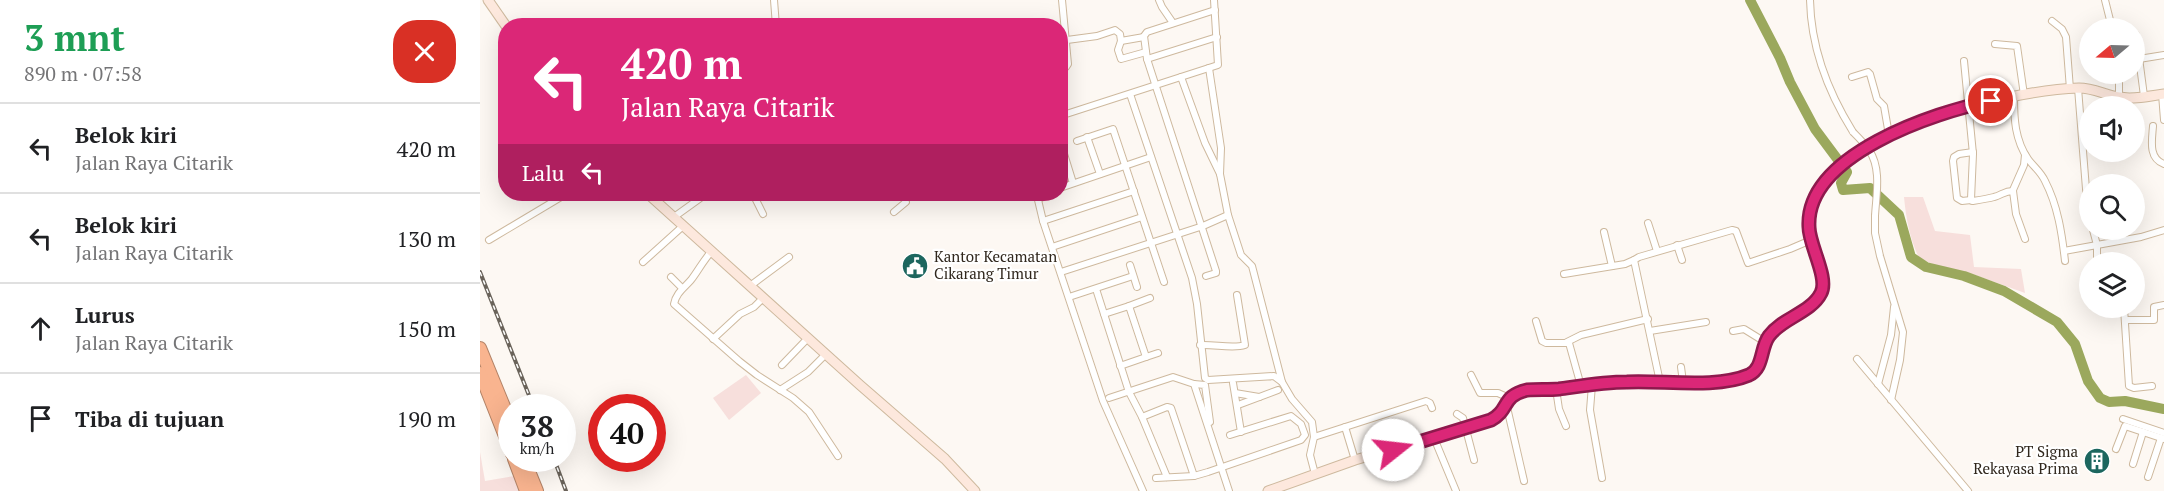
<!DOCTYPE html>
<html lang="id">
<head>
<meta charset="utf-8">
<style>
  body { margin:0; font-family:"PT Serif",serif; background:#f2f2f2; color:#202124; height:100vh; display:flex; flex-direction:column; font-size:22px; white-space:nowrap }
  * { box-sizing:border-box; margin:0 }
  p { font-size:20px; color:#757577 }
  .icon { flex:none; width:33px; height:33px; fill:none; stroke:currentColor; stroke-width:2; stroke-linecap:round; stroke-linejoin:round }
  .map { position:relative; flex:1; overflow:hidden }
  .side { display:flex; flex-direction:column; background:#fff; width:480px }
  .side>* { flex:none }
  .banner { position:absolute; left:18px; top:18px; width:570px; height:183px; border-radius:24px; box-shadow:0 6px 24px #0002; background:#db2777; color:#fff; overflow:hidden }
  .needle { width:39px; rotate:251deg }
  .fabs { position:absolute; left:1599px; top:18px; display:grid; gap:12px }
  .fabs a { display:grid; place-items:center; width:66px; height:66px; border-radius:50%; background:#fff; box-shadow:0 6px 24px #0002; font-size:30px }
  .speed { position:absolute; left:18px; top:394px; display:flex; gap:12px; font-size:30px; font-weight:700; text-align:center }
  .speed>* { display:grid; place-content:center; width:78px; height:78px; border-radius:50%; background:#fff; box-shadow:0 6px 24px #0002; line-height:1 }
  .speed small { font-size:15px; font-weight:400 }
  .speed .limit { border:9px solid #d22; background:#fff; color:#111 }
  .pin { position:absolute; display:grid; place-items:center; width:51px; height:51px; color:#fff; margin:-26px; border:3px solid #fff; border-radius:50%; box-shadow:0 2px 6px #0007 }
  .me { position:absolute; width:66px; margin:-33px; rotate:74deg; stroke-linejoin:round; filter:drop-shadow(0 0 4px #0008) }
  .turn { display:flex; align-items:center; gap:21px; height:126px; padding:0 24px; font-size:27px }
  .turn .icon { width:78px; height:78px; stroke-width:2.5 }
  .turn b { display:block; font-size:42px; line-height:51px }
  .then { display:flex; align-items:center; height:57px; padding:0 24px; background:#0003; gap:12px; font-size:22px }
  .round { display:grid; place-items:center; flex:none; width:63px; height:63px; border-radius:24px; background:#f2f2f2 }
  .summary { display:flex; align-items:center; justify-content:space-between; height:102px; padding:0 24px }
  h1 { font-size:36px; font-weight:600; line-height:45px; color:#1e9e55 }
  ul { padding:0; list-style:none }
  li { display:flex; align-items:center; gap:18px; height:90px; padding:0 24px; border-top:2px solid #e0e0e0 }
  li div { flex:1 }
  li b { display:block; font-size:22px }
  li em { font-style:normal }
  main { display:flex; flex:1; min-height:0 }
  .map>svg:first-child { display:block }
</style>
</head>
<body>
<main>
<section class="side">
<div class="summary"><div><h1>3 mnt</h1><p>890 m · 07:58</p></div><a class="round" style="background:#d93025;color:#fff"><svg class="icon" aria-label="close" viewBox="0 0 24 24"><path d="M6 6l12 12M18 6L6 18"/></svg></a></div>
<ul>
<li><svg class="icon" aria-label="left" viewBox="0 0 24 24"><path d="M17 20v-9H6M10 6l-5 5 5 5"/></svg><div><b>Belok kiri</b><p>Jalan Raya Citarik</p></div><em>420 m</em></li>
<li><svg class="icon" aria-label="left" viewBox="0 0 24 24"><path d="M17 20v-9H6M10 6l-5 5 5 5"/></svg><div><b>Belok kiri</b><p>Jalan Raya Citarik</p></div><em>130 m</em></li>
<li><svg class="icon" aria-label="ahead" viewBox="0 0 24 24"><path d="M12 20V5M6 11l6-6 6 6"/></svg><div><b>Lurus</b><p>Jalan Raya Citarik</p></div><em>150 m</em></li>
<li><svg class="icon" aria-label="arrive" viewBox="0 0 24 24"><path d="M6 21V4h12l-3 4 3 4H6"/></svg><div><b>Tiba di tujuan</b></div><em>190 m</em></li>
</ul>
</section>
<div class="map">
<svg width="1684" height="491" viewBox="0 0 1684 491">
  <rect width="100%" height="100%" fill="#fdf8f3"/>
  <g fill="#f7dfdc">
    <path d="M1424 197H1443L1455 231 1490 235 1494 267 1541 269 1545 293 1495 275 1457 266 1439 258C1430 239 1426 219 1424 197Z"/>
    <path d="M266 375 281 393 249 420 233 398Z"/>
    <path d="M0 452 5 481 34 476 39 491H0Z"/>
  </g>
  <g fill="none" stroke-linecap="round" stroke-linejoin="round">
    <path stroke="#9ba85d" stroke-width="10" d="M1270 0 1300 58 1310 82 1335 129 1367 172 1361 183 1363 190 1390 188 1419 215 1431 257 1446 267 1484 276 1524 291 1577 322 1595 344 1608 381 1620 398 1629 402 1645 401 1684 409"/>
    <defs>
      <g id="street">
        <path d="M294 0 296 26"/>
        <path d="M679 0 682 7 693 23"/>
        <path d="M1330 0C1331 48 1348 92 1373 132"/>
        <path d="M1625 0 1632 28"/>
        <path d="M1572 21 1582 29 1586 37 1590 89"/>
        <path d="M1656 35 1664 96"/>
        <path d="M587 40 617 36 635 30 640 34 641 41 664 37"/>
        <path d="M641 41 638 50 641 59 666 52"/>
        <path d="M1515 44 1537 46 1544 95"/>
        <path d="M667 59 737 37"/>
        <path d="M1659 59 1684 55"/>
        <path d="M1484 61 1493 154 1491 199 1492 201C1499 200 1507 199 1514 197 1522 195 1524 191 1533 191L1536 214 1545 239"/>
        <path d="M729 68 741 148 740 174"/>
        <path d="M580 69 586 67 588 64 582 0"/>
        <path d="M1639 74V97"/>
        <path d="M701 77 725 143 740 174 748 215 761 255 772 266 802 382"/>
        <path d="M1372 77 1388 72 1390 74 1397 99 1404 106 1409 135"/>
        <path d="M1598 88 1606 189 1610 214"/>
        <path d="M650 94 712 278 717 304 725 378 728 380 794 376 802 382 812 399 832 422 834 437 830 455 835 474"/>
        <path d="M1682 94 1684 120"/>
        <path d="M1534 97C1534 119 1535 140 1548 159 1553 166 1561 172 1565 181 1578 206 1582 234 1585 261"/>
        <path d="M580 116 738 65 734 0"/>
        <path d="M1673 126C1672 140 1668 158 1684 164"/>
        <path d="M607 137 620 174"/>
        <path d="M580 141 593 183"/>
        <path d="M597 141 633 129 684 282"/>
        <path d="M580 188 671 157"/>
        <path d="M1533 190 1544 165 1545 155"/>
        <path d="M273 194 283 214"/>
        <path d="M567 194 558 200 563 221 623 401 663 491"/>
        <path d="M1491 200 1482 201 1477 198 1473 161 1474 157 1479 154 1493 152"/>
        <path d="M414 212 426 202 422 194"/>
        <path d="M1395 216V233L1400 256 1423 332 1420 360 1411 400"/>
        <path d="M194 217 226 194"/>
        <path d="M563 221 654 191"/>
        <path d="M1168 223 1177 251"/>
        <path d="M1613 230 1617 245V262"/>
        <path d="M1124 232 1132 266"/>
        <path d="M9 240 86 194"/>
        <path d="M1197 245 1202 260"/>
        <path d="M572 247 662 217"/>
        <path d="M1584 251 1661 237 1684 230"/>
        <path d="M231 252C223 261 218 271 211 280 204 288 196 293 194 304L259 361 277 375 313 398 329 412 358 456"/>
        <path d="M163 262 203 226"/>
        <path d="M650 265 657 287"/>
        <path d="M581 272 723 226 748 215"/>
        <path d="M1084 274 1145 264 1154 260"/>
        <path d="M726 276 736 273V271L667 59 664 36 667 32 735 10"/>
        <path d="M191 277 202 288"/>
        <path d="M270 286 309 257"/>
        <path d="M616 289 649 392 662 417 687 477"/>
        <path d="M589 297 653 276"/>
        <path d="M649 306 670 298"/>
        <path d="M1644 308 1649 386 1654 388 1672 386"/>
        <path d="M624 314 649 306 666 357 640 366"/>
        <path d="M1645 320H1674V307L1684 305"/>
        <path d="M1056 321 1062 341 1066 343H1089L1101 386"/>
        <path d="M1170 331 1226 322"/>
        <path d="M1253 331 1264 329 1285 342"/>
        <path d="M233 339 260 314 274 307 283 298"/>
        <path d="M1087 342 1101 335 1168 319"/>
        <path d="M720 345C734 344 753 349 765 345L757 295"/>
        <path d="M666 357 678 353"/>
        <path d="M1377 359 1488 491"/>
        <path d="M302 365 328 338"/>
        <path d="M1201 367 1203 382"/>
        <path d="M991 375 1000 393H1018L1029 398"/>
        <path d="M1180 382 1154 260 1159 257 1252 230 1256 231 1268 263 1310 249 1331 240"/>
        <path d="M753 383 761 432"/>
        <path d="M714 384 725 385 730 422"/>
        <path d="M1398 384 1411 335 1414 307"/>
        <path d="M1112 385 1110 410 1122 478"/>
        <path d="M1076 389 1079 409 1086 426"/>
        <path d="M300 390 328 372 346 354"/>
        <path d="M755 393 779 397"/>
        <path d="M629 398 693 377 714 384 749 491"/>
        <path d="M1026 403 1044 481"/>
        <path d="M758 405 798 390"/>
        <path d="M977 414 983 418 994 460"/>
        <path d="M662 417 687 407 691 408 714 476"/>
        <path d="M1643 419 1684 433"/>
        <path d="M865 427 875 460"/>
        <path d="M834 437 946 401 950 403 952 408"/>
        <path d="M954 438 976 491"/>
        <path d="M1636 449 1645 426 1684 439"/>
        <path d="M1653 464 1663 432"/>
        <path d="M1668 477 1681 438"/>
        <path d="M676 478 714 476 728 472 821 440 825 435 821 424 811 416 750 435"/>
      </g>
      <g id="secondary">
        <path d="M8 0 26 26"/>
        <path d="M168 194 380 385 465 459 495 491"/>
        <path d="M788 491 875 460 1011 420C1024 413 1025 396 1039 392 1051 389 1063 390 1075 389 1099 388 1123 382 1147 382 1177 381 1250 389 1273 373 1283 366 1281 345 1292 333 1304 319 1323 313 1336 301 1354 282 1328 247 1328 223 1330 134 1530 90 1599 88 1614 88 1625 95 1639 97 1653 100 1670 96 1684 94"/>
      </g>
      <g id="highway">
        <path d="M0 348 32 426"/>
        <path d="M0 373 32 454"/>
        <path d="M34 459 46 491"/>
        <path d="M44 459 57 491"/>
      </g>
    </defs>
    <use href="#street" stroke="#ceb99e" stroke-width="8"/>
    <use href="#secondary" stroke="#ceb99e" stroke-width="11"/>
    <use href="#highway" stroke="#b38367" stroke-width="14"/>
    <use href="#street" stroke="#fff" stroke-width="6"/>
    <use href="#secondary" stroke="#fde8dd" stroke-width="9"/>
    <use href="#highway" stroke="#f9b48f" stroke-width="12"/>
    <defs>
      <g id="rail">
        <path d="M0 272 54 408"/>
        <path d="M74 459 86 491"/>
      </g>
    </defs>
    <use href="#rail" stroke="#6a635a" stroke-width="4"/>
    <use href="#rail" stroke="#fff" stroke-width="1.5" stroke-dasharray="4.5" stroke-linecap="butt"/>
    <defs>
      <path id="street-bridge" d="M1373 132C1379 138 1385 144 1389 150 1402 169 1396 196 1395 216"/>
    </defs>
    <use href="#street-bridge" stroke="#ceb99e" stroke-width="8" stroke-linecap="butt"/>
    <use href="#street-bridge" stroke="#fff" stroke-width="6"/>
  </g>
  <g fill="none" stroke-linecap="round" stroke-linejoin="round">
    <defs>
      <path id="route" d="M913 450 1011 420C1030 410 1021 396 1047 390 1057 389 1068 390 1079 389 1101 386 1124 382 1147 382 1182 380 1236 389 1269 375 1284 368 1280 348 1289 336 1302 318 1331 313 1341 293 1349 278 1329 245 1329 227 1325 155 1455 112 1511 101"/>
    </defs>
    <use href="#route" stroke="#8e194d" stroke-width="15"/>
    <use href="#route" stroke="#db2777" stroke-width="10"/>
  </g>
  <defs>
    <symbol id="civic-disc" viewBox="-11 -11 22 22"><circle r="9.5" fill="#1c665e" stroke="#fff"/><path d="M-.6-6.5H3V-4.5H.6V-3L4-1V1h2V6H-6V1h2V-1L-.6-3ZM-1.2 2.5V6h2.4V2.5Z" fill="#fff"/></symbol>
    <symbol id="building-disc" viewBox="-11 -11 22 22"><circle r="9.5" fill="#1c665e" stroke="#fff"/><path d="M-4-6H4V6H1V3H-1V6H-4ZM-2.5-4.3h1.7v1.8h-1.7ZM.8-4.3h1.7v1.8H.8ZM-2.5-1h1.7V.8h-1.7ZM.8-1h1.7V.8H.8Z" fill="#fff"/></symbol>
  </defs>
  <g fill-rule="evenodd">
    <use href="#civic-disc" x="420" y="251" width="30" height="30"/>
    <use href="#building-disc" x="1602" y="446" width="30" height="30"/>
  </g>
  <g text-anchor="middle" stroke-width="4.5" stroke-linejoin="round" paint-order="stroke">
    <g font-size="15" fill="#30271d" stroke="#fff" text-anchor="start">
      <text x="454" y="262">Kantor Kecamatan<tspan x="454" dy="17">Cikarang Timur</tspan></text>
      <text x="1598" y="457" text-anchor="end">PT Sigma<tspan x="1598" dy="17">Rekayasa Prima</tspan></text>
    </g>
  </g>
</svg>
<div class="fabs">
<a><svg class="needle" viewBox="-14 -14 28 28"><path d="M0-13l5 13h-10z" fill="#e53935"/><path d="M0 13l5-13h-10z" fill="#757577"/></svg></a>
<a><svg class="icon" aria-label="sound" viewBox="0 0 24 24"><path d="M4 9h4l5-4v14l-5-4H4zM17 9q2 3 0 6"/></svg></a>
<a><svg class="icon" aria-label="search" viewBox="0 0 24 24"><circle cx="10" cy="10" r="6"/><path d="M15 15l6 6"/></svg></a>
<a><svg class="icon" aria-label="layers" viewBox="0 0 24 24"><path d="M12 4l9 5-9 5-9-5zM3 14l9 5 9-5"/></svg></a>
</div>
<div class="speed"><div>38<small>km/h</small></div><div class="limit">40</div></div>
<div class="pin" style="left:1511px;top:101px;background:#d93025"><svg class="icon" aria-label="arrive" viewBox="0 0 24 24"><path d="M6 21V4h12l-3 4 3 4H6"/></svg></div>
<svg class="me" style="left:913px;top:450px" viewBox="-20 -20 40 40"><circle r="19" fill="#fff"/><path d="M0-13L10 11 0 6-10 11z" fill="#db2777"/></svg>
<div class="banner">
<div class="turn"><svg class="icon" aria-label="left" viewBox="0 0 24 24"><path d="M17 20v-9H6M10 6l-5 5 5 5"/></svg><div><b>420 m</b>Jalan Raya Citarik</div></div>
<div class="then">Lalu<svg class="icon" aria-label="left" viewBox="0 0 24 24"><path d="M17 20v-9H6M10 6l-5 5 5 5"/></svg></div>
</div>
</div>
</main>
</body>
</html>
